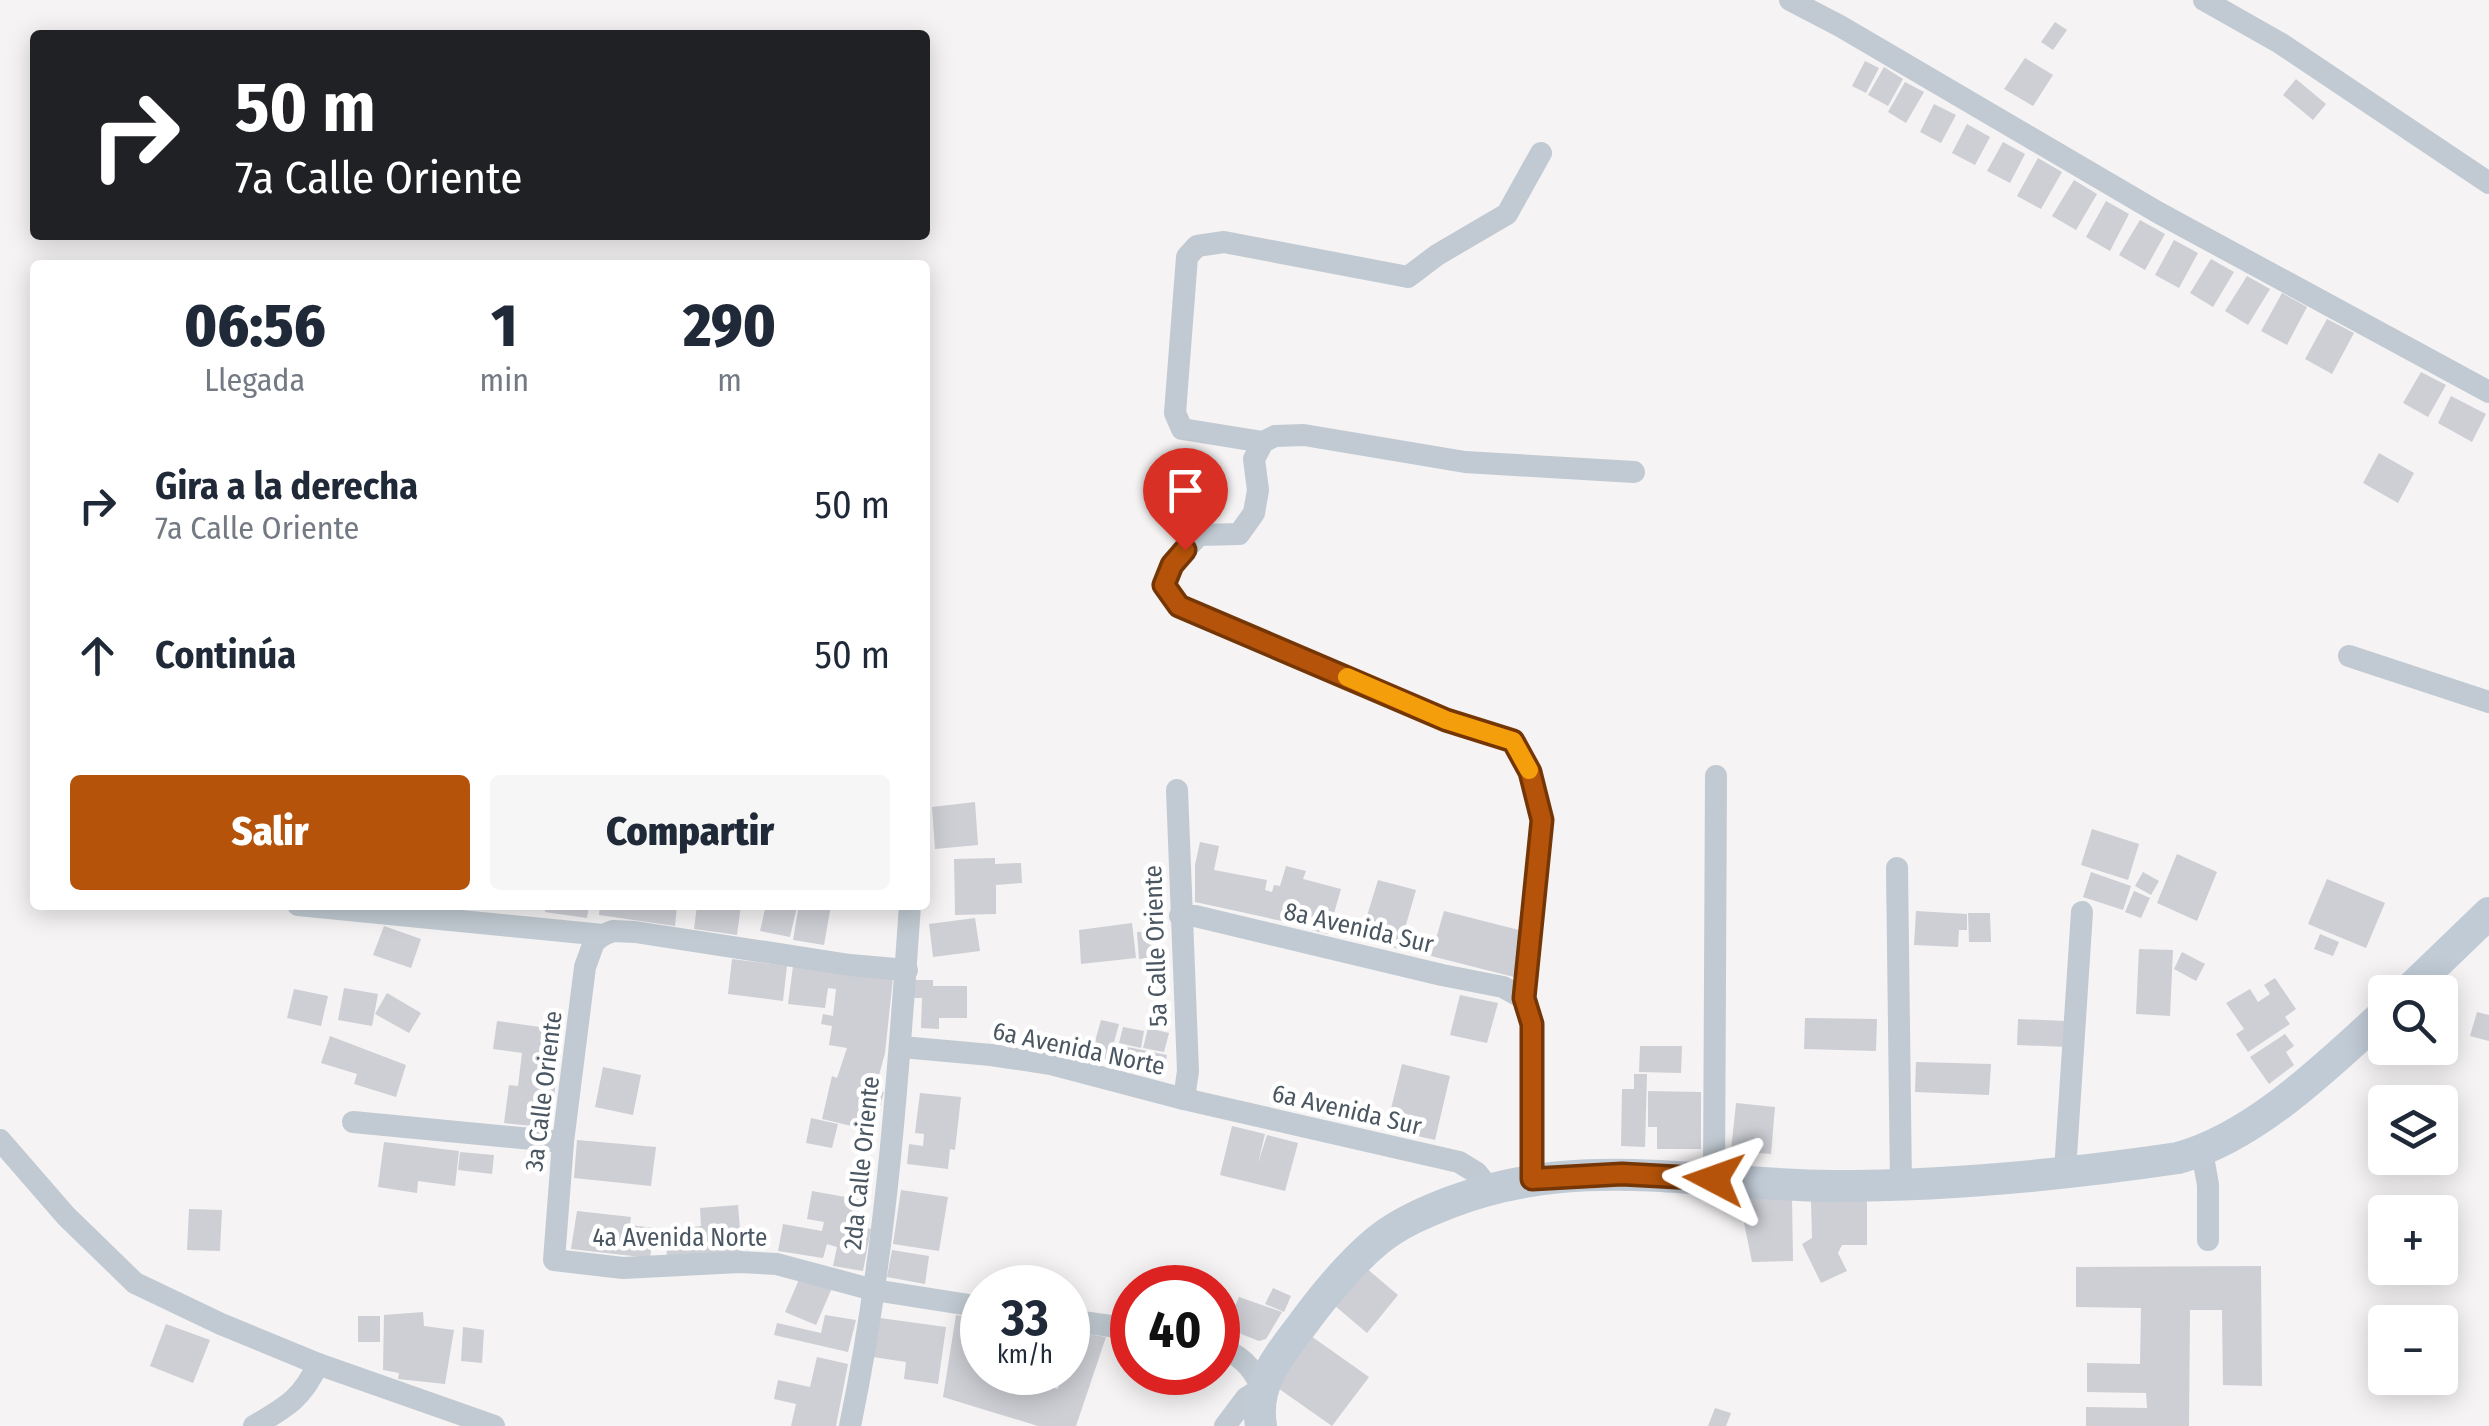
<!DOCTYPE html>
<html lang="es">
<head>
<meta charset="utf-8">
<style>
  body { margin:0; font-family:"Fira Sans Condensed",sans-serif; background:#f6f6f7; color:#1f2937; height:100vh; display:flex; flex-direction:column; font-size:38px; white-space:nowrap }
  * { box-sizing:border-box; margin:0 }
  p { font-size:32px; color:#747a83 }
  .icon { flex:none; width:55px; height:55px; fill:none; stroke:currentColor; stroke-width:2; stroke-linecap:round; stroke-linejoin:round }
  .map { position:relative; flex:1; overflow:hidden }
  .side { position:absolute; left:30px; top:260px; width:900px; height:650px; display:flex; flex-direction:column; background:#fff; border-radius:10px; box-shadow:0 5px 25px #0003 }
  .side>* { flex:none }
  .hud { position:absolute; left:30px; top:30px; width:900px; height:210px; border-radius:10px; box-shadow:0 5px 25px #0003; background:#202124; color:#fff; overflow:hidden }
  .controls { position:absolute; left:2368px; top:975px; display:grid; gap:20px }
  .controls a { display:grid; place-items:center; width:90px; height:90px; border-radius:10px; background:#fff; box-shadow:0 5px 25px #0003; font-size:50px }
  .speed { position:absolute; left:960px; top:1265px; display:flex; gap:20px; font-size:50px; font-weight:700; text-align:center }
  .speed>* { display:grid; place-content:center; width:130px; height:130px; border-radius:50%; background:#fff; box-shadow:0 5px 25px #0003; line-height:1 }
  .speed small { font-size:25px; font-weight:400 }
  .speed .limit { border:15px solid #d22; background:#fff; color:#111 }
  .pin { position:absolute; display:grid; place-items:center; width:85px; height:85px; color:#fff; margin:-102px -42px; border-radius:50% 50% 50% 0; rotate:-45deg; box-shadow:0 0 10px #0007 }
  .pin .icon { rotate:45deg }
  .me { position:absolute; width:110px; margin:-55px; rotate:274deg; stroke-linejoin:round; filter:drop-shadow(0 0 8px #0008) }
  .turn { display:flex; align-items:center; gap:35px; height:210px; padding:0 40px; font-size:45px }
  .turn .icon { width:130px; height:130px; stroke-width:2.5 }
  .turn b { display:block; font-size:70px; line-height:85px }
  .eta { display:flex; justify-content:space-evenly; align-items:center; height:170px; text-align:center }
  .eta b { font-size:60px; font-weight:800; line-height:70px }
  .button { display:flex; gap:20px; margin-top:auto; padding:20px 40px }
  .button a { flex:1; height:115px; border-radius:10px; background:#b45309; color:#fff; font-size:40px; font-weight:800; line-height:115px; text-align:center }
  .button a+a { background:#f6f6f7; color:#1f2937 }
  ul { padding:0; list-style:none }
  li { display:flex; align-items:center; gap:30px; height:150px; padding:0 40px }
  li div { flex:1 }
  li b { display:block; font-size:38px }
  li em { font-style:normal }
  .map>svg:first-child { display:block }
</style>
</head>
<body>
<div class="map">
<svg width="2489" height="1426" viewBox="0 0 2489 1426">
  <rect width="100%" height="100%" fill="#f5f3f3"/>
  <g fill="#cdcfd5">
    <path d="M2055 22 2067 30 2053 50 2041 42Z"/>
    <path d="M2025 58 2053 75 2033 106 2004 89Z"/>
    <path d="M1865 61 1879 68 1866 93 1852 86Z"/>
    <path d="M1884 67 1903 79 1888 106 1868 95Z"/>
    <path d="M2296 79 2326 104 2313 120 2283 95Z"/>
    <path d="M1905 82 1924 92 1906 123 1888 112Z"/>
    <path d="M1934 104 1956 115 1941 143 1920 132Z"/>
    <path d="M1967 124 1990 137 1975 165 1952 153Z"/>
    <path d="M2003 142 2025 154 2010 183 1987 171Z"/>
    <path d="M2038 158 2062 172 2041 209 2017 196Z"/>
    <path d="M2074 180 2097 194 2076 230 2052 216Z"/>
    <path d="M2106 201 2129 214 2110 251 2086 237Z"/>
    <path d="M2140 220 2165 234 2145 270 2119 255Z"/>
    <path d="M2174 240 2198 253 2179 288 2155 275Z"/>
    <path d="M2211 259 2234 272 2213 307 2190 293Z"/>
    <path d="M2247 276 2270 289 2248 325 2225 311Z"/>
    <path d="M2282 293 2307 307 2287 345 2261 331Z"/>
    <path d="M2327 319 2354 333 2332 374 2305 359Z"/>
    <path d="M2421 372 2446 385 2428 417 2403 403Z"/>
    <path d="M2451 396 2486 414 2472 442 2438 423Z"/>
    <path d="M2379 453 2414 473 2398 503 2363 483Z"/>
    <path d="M975 802 978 845 935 849 932 807Z"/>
    <path d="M2092 829 2139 844 2128 880 2081 865Z"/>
    <path d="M1200 842 1219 846 1214 870 1267 880 1265 890 1272 892 1274 885 1280 886 1286 866 1306 871 1303 879 1341 889 1328 934 1311 930 1315 918 1294 912 1291 923 1195 902V865Z"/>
    <path d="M2177 854 2217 872 2197 921 2157 903Z"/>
    <path d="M995 858V864L1021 863 1022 883 996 885V914L955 915 954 859Z"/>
    <path d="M2091 872 2131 886 2123 910 2083 897Z"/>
    <path d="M2143 872 2159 881 2151 895 2135 886Z"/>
    <path d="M2327 879 2385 903 2366 948 2308 924Z"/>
    <path d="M1378 880 1416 890 1399 949 1374 942 1376 932 1363 929Z"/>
    <path d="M2134 891 2150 898 2141 918 2125 912Z"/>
    <path d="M546 905H589L587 918 545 912Z"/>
    <path d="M600 905H677L675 926 599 915Z"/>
    <path d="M697 905H741L737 935 694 929Z"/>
    <path d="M766 905 797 906 790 937 760 931Z"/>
    <path d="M799 905H831L824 945 793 940Z"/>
    <path d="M1444 911 1519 930 1518 978 1431 956Z"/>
    <path d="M1916 911 1967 914V930H1959L1958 947 1914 945Z"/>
    <path d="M1968 913H1990L1991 942H1969Z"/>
    <path d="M975 918 980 951 933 957 929 924Z"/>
    <path d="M1132 923 1136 958 1081 964 1079 930Z"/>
    <path d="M384 926 421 939 411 968 373 955Z"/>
    <path d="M1159 931 1161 957 1139 959 1137 932Z"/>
    <path d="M2320 934 2339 942 2333 956 2314 949Z"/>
    <path d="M2139 949 2173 950 2170 1016 2136 1014Z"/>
    <path d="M2182 952 2205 964 2196 981 2174 969Z"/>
    <path d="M732 959 787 966 783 1001 728 994Z"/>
    <path d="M793 966 893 978 885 1053 875 1090 884 1092 873 1131 822 1119 832 1076 837 1078 847 1048 829 1045 832 1026 821 1024 823 1014 833 1016 836 989 828 988 825 1008 788 1004Z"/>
    <path d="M2275 978 2296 1009 2285 1017 2290 1024 2248 1052 2236 1034 2244 1029 2226 1003 2250 989 2258 1002 2270 994 2264 985Z"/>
    <path d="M914 980H933V986H967V1018H939V1029L921 1028 922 998H914Z"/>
    <path d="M344 988 378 994 372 1026 338 1020Z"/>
    <path d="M294 989 328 996 321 1026 287 1018Z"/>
    <path d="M387 993 421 1013 409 1033 375 1014Z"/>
    <path d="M1460 995 1498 1003 1487 1043 1450 1035Z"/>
    <path d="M2477 1012 2489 1015V1041L2470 1036Z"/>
    <path d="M1805 1018 1877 1019 1876 1051 1804 1049Z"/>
    <path d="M2018 1019 2066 1021V1047L2017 1045Z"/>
    <path d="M1101 1020 1119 1024 1109 1061 1091 1056Z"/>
    <path d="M497 1021 561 1030 551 1128 504 1123 509 1085 518 1086 522 1053 493 1049Z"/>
    <path d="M1123 1027 1144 1031 1141 1048 1119 1043Z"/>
    <path d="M1148 1028 1169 1033 1164 1052 1143 1048Z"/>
    <path d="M2285 1034 2294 1046 2286 1052 2294 1065 2269 1084 2250 1057Z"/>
    <path d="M330 1036 406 1065 396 1097 354 1084 357 1074 321 1063Z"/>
    <path d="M1118 1045 1167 1055 1163 1077 1114 1067Z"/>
    <path d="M1640 1046H1682L1681 1073 1639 1072Z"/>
    <path d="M1916 1062 1991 1064 1989 1095 1915 1092Z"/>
    <path d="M1402 1064 1450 1076 1435 1140 1386 1129Z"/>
    <path d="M603 1067 641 1075 633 1115 595 1107Z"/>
    <path d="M1634 1074H1647L1645 1147 1621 1146 1622 1089H1634Z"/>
    <path d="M1648 1091 1701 1092V1149H1657V1127H1648Z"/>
    <path d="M920 1093 961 1097 955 1150 950 1149 948 1169 907 1164 909 1144 923 1146 924 1134 915 1133Z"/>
    <path d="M1736 1103 1775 1107 1771 1154 1731 1151Z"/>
    <path d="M811 1118 838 1124 832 1148 806 1143Z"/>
    <path d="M1232 1126 1265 1134 1258 1163 1267 1135 1298 1143 1285 1191 1220 1175Z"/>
    <path d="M577 1140 656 1147 651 1186 574 1178Z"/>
    <path d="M384 1142 459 1151 455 1186 418 1181 417 1193 378 1187Z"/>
    <path d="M460 1152 494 1155 492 1174 458 1170Z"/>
    <path d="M901 1190 948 1197 939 1251 893 1244Z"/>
    <path d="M812 1191 862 1200 856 1225 871 1229 863 1271 833 1266 837 1247 827 1244 823 1258 778 1251 783 1224 822 1231 824 1222 807 1219Z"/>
    <path d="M1738 1193 1792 1196 1793 1261 1752 1262Z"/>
    <path d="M1811 1201H1867V1245H1842L1838 1253 1847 1271 1821 1283 1802 1244 1812 1238Z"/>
    <path d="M738 1205 742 1252 667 1258 666 1230 701 1226 700 1208Z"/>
    <path d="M189 1209 222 1210 220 1251 187 1250Z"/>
    <path d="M577 1211 631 1217 630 1225 654 1228 650 1258 571 1249Z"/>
    <path d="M892 1250 929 1256 925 1284 887 1277Z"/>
    <path d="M2261 1266 2262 1386 2223 1385 2222 1310H2190L2189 1426H2086V1407L2147 1408 2146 1393 2087 1392V1363L2140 1364 2141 1308 2076 1307V1267Z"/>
    <path d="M1366 1268 1398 1295 1367 1333 1334 1305Z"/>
    <path d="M801 1275 832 1288 816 1325 785 1312Z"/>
    <path d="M1273 1288 1291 1296 1284 1312 1265 1304Z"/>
    <path d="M1239 1297 1282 1312 1266 1339 1259 1341 1226 1328Z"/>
    <path d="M423 1312 424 1326 454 1330 445 1384 398 1379 399 1373 383 1370 384 1315Z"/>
    <path d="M825 1315 856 1320 848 1352 774 1335 777 1323 821 1333Z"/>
    <path d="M956 1315 982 1319V1372H1001L1058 1389 1062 1372H1068V1331L1106 1337 1076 1426H1038L943 1397Z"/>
    <rect x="358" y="1316" width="22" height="26"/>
    <path d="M880 1318 946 1327 938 1384 904 1379 906 1362 873 1357Z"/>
    <path d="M166 1324 210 1340 193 1383 150 1366Z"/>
    <path d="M463 1327 484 1330 482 1363 461 1361Z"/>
    <path d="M1311 1336 1369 1377 1332 1426 1275 1386Z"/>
    <path d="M817 1357 848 1364 836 1426H791L796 1404 774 1399 778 1380 810 1387Z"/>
    <path d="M1715 1408 1731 1413 1726 1426H1708Z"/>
  </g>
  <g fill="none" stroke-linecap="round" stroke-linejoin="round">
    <g stroke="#c1cad2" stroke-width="22">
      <path d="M1790 0 1840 26 2159 213 2489 392"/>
      <path d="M2204 0 2280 43 2489 183"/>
      <path d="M1263 442 1182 429 1175 413 1187 257 1197 246 1224 242 1408 277 1437 255 1507 214 1541 153"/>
      <path d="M2349 656 2489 702"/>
      <path d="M1177 790 1188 1071 1184 1099"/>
      <path d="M1897 868 1901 1186"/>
      <path d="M298 905 603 935 613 931 635 932 850 965 907 970"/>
      <path d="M1180 916H1195L1442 975 1503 987 1523 998"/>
      <path d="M603 935 594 942 585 967 563 1142 554 1260 623 1268 740 1262 777 1264 874 1290 982 1307"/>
      <path d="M1523 998 1542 820 1530 772 1513 741 1446 720 1179 606 1164 585 1171 565 1199 535 1239 534 1254 513 1258 490 1254 459 1263 442 1275 436 1304 435 1465 462 1634 472"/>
      <path d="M1523 998 1533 1024 1532 1179"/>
      <path d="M902 1047 991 1055 1051 1064 1184 1099 1459 1162 1477 1173 1489 1188"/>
      <path d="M353 1122 563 1142"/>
      <path d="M0 1140 66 1216 135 1283 221 1324 318 1364 494 1426"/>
      <path d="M2202 1151 2208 1185V1240"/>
      <path d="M2065 1171 2082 912"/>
      <path d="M1714 1179 1716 776"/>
      <path d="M1068 1320 1132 1329"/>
      <path d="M1218 1346C1241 1356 1251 1365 1262 1388L1246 1398 1225 1426"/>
      <path d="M254 1426C286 1407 302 1399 318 1364"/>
      <path d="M850 1426C886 1254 898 1080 910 905"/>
    </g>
    <g stroke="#c1cbd6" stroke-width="32">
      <path d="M2407 992 2489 913"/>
      <path d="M1261 1426C1254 1385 1278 1356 1302 1325 1324 1295 1348 1265 1377 1241 1399 1223 1425 1212 1451 1202 1578 1153 1700 1185 1832 1186 1948 1186 2063 1175 2178 1158 2255 1137 2327 1066 2385 1013"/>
    </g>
  </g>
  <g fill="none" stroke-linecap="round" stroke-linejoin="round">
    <defs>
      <path id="route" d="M1185 550 1172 565 1164 585 1179 606 1446 720 1513 741 1530 772 1542 820 1524 998 1532 1024V1179L1622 1174 1714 1179"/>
    </defs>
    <use href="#route" stroke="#753606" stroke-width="25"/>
    <use href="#route" stroke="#b45309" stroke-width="18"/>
    <path stroke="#f59e0b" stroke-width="18" d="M1347 677 1446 720 1513 741 1529 770"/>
  </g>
  <g text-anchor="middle" stroke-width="9" stroke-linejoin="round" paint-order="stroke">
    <g font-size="25" fill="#4a5661" stroke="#fff">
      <text transform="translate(1359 927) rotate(13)" y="9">8a Avenida Sur</text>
      <text transform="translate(1155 946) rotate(-92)" y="9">5a Calle Oriente</text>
      <text transform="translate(1079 1048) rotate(12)" y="9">6a Avenida Norte</text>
      <text transform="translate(543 1091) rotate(-83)" y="9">3a Calle Oriente</text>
      <text transform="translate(1347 1109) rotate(13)" y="9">6a Avenida Sur</text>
      <text transform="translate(861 1163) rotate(-84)" y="9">2da Calle Oriente</text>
      <text x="680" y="1246">4a Avenida Norte</text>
    </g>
  </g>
</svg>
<div class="controls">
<a><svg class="icon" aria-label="search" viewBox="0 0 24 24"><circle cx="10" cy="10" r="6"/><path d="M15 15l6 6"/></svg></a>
<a><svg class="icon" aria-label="layers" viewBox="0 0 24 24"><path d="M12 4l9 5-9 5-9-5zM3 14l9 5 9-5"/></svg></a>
<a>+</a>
<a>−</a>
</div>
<div class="speed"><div>33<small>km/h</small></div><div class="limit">40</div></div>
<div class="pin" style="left:1185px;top:550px;background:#d93025"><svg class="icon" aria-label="arrive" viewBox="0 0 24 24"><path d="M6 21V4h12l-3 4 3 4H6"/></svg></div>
<svg class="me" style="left:1714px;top:1179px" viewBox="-20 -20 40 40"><path d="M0-17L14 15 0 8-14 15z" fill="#b45309" stroke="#fff" stroke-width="4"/></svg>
<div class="hud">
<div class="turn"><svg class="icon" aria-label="right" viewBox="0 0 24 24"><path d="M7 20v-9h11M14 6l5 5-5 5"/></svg><div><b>50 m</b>7a Calle Oriente</div></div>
</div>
<section class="side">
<div class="eta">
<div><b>06:56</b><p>Llegada</p></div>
<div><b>1</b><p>min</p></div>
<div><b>290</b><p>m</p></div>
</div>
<ul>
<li><svg class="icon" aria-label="right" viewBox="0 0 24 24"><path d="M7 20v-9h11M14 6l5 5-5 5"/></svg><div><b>Gira a la derecha</b><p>7a Calle Oriente</p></div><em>50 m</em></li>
<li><svg class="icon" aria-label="ahead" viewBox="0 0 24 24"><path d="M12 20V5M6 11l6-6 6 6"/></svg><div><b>Continúa</b></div><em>50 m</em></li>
</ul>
<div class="button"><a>Salir</a><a>Compartir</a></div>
</section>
</div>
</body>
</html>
